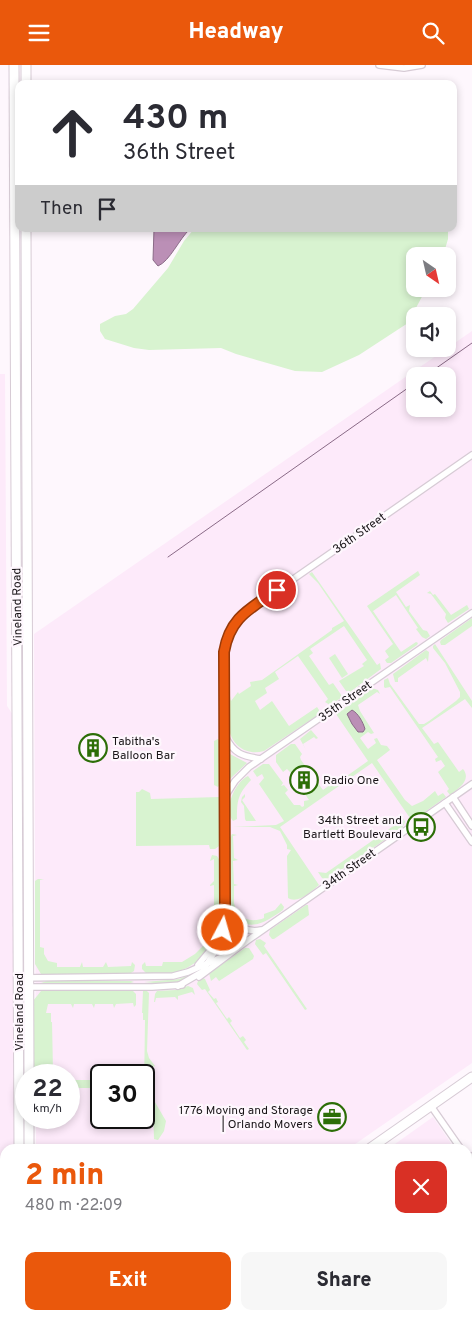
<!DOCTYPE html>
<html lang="en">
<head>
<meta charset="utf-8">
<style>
  body { margin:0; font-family:Overpass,sans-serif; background:#f7f7f7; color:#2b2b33; height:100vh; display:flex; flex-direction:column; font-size:19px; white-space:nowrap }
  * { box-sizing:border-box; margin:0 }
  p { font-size:16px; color:#7c7c81 }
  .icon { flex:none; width:28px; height:28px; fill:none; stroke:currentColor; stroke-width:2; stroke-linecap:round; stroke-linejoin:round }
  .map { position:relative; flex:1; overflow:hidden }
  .details { position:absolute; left:0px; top:1079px; width:472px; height:176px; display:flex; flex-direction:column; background:#fff; border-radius:15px 15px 0 0; box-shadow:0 2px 8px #0003 }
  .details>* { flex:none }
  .banner { position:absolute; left:15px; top:15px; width:442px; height:152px; border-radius:10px; box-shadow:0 2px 8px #0003; background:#fff; color:#2b2b33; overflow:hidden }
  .needle { width:32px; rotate:146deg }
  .controls { position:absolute; left:406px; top:182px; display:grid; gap:10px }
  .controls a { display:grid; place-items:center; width:50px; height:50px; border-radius:10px; background:#fff; box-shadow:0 2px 8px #0003; font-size:25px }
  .speed { position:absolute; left:15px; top:999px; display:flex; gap:10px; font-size:25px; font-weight:700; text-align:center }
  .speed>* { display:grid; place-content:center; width:65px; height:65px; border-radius:50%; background:#fff; box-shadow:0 2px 8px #0003; line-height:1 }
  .speed small { font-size:12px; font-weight:400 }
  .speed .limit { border:2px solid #111; border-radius:8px; background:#fff; color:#111 }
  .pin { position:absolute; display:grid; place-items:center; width:42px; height:42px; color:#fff; margin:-21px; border:2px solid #fff; border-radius:50%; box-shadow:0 1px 5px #0007 }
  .me { position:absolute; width:55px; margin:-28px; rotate:6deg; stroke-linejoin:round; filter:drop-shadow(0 0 4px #0008) }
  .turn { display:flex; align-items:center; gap:18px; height:105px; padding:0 25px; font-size:22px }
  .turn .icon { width:65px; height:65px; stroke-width:2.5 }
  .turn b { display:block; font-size:35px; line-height:42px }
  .then { display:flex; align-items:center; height:48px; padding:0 25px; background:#0003; gap:10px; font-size:19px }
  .round { display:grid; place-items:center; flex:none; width:52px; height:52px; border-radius:10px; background:#f7f7f7 }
  .headline { display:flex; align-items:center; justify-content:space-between; height:85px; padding:0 25px }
  h1 { font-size:30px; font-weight:800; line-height:38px; color:#ea580c }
  .primary-button { display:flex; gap:10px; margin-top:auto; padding:10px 25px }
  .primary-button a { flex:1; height:58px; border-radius:10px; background:#ea580c; color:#fff; font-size:20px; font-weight:800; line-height:58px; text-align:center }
  .primary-button a+a { background:#f7f7f7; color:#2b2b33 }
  header { display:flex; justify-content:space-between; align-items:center; height:65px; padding:0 25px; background:#ea580c; color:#fff; font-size:22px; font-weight:800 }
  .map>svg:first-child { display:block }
</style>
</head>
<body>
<header><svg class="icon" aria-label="menu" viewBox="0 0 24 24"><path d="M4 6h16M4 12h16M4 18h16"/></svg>Headway<svg class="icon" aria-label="search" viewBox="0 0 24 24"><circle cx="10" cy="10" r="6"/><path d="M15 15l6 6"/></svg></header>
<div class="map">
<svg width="472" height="1254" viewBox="0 0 472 1254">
  <rect width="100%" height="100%" fill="#fef7fd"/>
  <g fill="#fdeafa" fill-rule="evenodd">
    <path d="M472 266V998L348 1084H36V1053L69 1052V1010H36L34 569ZM415 311H448V344H415ZM101 1010H144V1052H101Z"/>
    <path d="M0 309H5L7 641 13 650 14 1084H5V1234L0 1238Z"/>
    <path d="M433 1052 455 1084H388Z"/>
    <path d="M468 1103 472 1109V1198L468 1201Z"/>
    <path d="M0 1239 5 1247V1250H45L48 1254H0Z"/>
    <path d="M71 1250H109L103 1254H73Z"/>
    <path d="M150 1250H397L391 1254H144Z"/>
  </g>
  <g fill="#d8f3d0">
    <path d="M194 164H448V174L443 191H415V224H426L408 258 359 290 322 307 295 306 236 289 221 283 149 285 134 283 105 274 100 266V259L115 251 126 249 133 244 168 203 184 176Z"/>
    <path d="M418 506 420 510 396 527 406 542 410 540 409 546 423 565 427 566 430 571 426 574 422 572 416 564 418 563 396 530 373 546 401 587 416 577 418 578 417 580 391 598H387L385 595 389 592 385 586 393 579 367 541Z"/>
    <path d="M312 507 377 600 380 598 381 604 350 627 346 626 339 616 364 601 362 599 367 595 344 561 310 584 313 588 309 591 329 620 333 618 342 631 341 633 330 640 325 637 328 634 298 591 275 607 279 614 265 623 267 628 255 636 260 645 272 636 289 661 317 642 319 645 318 650 264 686C247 691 232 681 229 664L230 631 231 636 238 627 239 629 251 621 250 617 262 615 332 565V563L344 556 318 518 309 509Z"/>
    <path d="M430 526 433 530 435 529 451 550 467 540 469 544 448 558 445 553 446 549 431 529 427 528Z"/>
    <path d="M472 553V561L445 580H441L440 577 441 575Z"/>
    <path d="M435 579 472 636V643L465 634 422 663 434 679 438 677 459 707 463 704C472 715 458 724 450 730L447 726 449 724 438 707 445 701 441 695 436 697 435 694 438 692 390 622 385 623 384 622V615L388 613 390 619 419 659H424L429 656 456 636 460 632V627L445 598 433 583V581Z"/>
    <path d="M426 585 429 587 428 597 426 593 398 613V617H395L393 609Z"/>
    <path d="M335 589 348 609 342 613 329 593Z"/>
    <path d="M372 623 378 625 380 629 377 627 358 640 360 646 374 668 371 669 368 667 360 673 368 684 376 678 374 674 377 673 381 680 387 681 390 685 377 695 405 735 412 741 423 736 435 726 438 731 443 728 446 732 412 756 372 698 280 762 319 820C311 827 298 839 288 833L287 791 291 785 287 784V780L280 766 270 762H232L276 760 284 756 259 719 264 713 262 709 257 712 253 706 263 699H269L283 718 281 721 284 720 288 725 285 728 294 740H300L302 742 304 741V736L309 735 290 707 287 704 283 707 276 697V690L291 679H295L302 689 300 692 301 695 323 725 342 711 344 713 368 696 336 649Z"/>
    <path d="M311 665 318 673 316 674 314 672 303 679 306 685 300 674Z"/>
    <path d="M218 674 220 675V719L218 722 214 720V676Z"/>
    <path d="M230 689 247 698 230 714 229 713Z"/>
    <path d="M248 711 251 715C238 729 237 735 237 754L233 756C223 744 235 717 248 711Z"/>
    <path d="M142 724 150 728 151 734 219 732V781L215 784H210L209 780 136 781V727H139Z"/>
    <path d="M245 729V732L242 735 256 756H246L245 754 244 741 241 737 242 732Z"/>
    <path d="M401 749 405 757 402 763 329 813 325 814 322 813 318 807 326 808 402 755 397 752Z"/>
    <path d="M232 769 237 770 233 771 234 793 238 795 233 796 234 819 238 820 234 821V838L236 845 240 844 237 847C245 856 254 857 264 853V849L275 845 281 838 284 842 283 845C266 857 244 872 231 843L230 773Z"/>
    <path d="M212 790 217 791 220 796 221 843 210 846 209 844 214 840V820L210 821V820L214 816V794L210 796Z"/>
    <path d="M38 814H44L40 815V882L44 883V889L48 896 57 898V902H80L82 897 83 902H103L106 897 108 902 131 901 132 897 135 900 134 906 128 910 41 909 35 899V816Z"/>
    <path d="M306 840H308L309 850 274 874H272L269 870 270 865Z"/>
    <path d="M220 846C224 874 199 904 171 908 163 910 154 909 147 909L142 904V900L145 897 146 901H162L163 897H182L195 889 203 881 209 872 210 851Z"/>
    <path d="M230 862 246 871 226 883H225Z"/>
    <path d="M260 874 266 878 264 881 307 944 305 945 266 888 263 890 255 879 256 875Z"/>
    <path d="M245 883H249L254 891 253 894 219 916 216 912 211 916 209 908 211 907Z"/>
    <path d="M201 904 179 917 163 919 144 917 179 914Z"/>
    <path d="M203 913 205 914 210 925 208 927 214 934 216 933 218 937 216 938 227 954 229 952 232 956 230 958 240 973 243 971 246 975 244 977 249 984 247 985 205 924 202 925 197 919 198 916Z"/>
    <path d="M47 916H131L134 917 127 919H45L41 918Z"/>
    <path d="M188 921 193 923 195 930 192 927 178 931V935L175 932 156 933 155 937H154L155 929 157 926 175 925Z"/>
    <path d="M132 925 136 929V940L134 942 133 938 116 939 114 943 113 939H95L94 943 92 939H74L73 943 71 939H48L46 948H51V957H52L53 1005 50 1010H35L34 1006 33 936 41 926Z"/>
    <path d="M143 926H147L149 928 147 986 149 993 155 1001 151 1003 152 1032 166 1056 164 1066 158 1075 154 1074 153 1042 155 1040 144 1024 145 955H143V948H142Z"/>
    <rect x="69" y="1015" width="32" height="8"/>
  </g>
  <g fill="#bb8fb6" stroke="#8a6a87">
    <path d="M154 164H190C179 174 170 196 158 201L153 195Z"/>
    <path d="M352 645C358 648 363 657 365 664L363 667H358L352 659 347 649Z"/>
  </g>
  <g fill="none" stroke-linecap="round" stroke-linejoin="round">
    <g stroke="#8a6a87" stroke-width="1">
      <path d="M425 311 472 278"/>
      <path d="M168 492 415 318"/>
    </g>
    <defs>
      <g id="street">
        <path d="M379 0 404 3 422 0"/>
        <path d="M225 671C234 689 242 691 261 694"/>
        <path d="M226 730 235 716 249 702 472 548"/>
        <path d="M453 732 472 761"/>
        <path d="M445 738 472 777"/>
        <path d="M226 846C231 860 247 868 261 865"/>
        <path d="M198 900 213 882"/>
        <path d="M199 912 247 876 472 719"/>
        <path d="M19 913 173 911 188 907 222 892"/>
        <path d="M178 921 202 907 218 881 224 856V593C224 573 231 560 246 547L472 390"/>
        <path d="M19 922H152L182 920"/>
        <path d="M431 1041 461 1084"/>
        <path d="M468 1093 472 1091"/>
        <path d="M0 1152 5 1149"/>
        <path d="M468 1241 472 1238"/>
        <path d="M0 1245 5 1242"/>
        <path d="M465 1250 467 1254"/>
      </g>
      <g id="secondary">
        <path d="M14 0 19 1084"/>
        <path d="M26 0V19"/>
        <path d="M26 164 29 1010"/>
        <path d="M29 1084V1052"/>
        <path d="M369 1084 472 1012"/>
        <path d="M51 1250 53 1254"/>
        <path d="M63 1250 66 1254"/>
        <path d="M124 1254 129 1250"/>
      </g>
    </defs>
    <use href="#street" stroke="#d7cbd5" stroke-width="8"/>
    <use href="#secondary" stroke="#d7cbd5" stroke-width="11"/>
    <use href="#street" stroke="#fff" stroke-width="5.5"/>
    <use href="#secondary" stroke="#fff" stroke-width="9"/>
  </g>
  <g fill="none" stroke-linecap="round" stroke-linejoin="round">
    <defs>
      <path id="route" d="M223 865 225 844 224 587C230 552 250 544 277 525"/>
    </defs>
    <use href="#route" stroke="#983908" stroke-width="12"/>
    <use href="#route" stroke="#ea580c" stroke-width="9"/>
  </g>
  <defs>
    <symbol id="building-ring" viewBox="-11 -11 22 22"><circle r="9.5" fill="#fef7fd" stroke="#2c6e07" stroke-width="1.5"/><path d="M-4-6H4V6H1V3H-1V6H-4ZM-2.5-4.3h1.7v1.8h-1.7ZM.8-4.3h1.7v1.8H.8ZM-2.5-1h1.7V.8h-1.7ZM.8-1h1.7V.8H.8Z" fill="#2c6e07"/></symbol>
    <symbol id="bus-ring" viewBox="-11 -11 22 22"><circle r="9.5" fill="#fef7fd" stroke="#2c6e07" stroke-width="1.5"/><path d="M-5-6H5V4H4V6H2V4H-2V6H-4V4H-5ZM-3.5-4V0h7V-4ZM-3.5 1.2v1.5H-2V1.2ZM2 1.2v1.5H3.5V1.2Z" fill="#2c6e07"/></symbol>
    <symbol id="office-ring" viewBox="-11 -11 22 22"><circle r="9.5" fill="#fef7fd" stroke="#2c6e07" stroke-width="1.5"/><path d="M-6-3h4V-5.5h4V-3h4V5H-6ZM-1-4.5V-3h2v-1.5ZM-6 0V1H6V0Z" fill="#2c6e07"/></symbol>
  </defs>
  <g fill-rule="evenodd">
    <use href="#building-ring" x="77" y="667" width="32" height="32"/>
    <use href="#building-ring" x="288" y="699" width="32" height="32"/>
    <use href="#bus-ring" x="405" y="746" width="32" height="32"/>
    <use href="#office-ring" x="316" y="1036" width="32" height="32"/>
  </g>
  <g text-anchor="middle" stroke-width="4.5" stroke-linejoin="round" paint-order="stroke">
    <g font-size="12" fill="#191518" stroke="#fef7fd">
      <text transform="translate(359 468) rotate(-35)" y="4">36th Street</text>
      <text transform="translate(17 542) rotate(-91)" y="4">Vineland Road</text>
      <text transform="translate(345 636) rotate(-35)" y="4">35th Street</text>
      <text transform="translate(349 804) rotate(-35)" y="4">34th Street</text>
      <text transform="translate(19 947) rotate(-90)" y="4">Vineland Road</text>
    </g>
    <g font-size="12" fill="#191518" stroke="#fef7fd" text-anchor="start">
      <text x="112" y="680">Tabitha's<tspan x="112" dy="14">Balloon Bar</tspan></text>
      <text x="323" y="719">Radio One</text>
      <text x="402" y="759" text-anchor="end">34th Street and<tspan x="402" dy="14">Bartlett Boulevard</tspan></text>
      <text x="313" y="1049" text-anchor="end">1776 Moving and Storage<tspan x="313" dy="14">| Orlando Movers</tspan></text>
    </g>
  </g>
</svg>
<div class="controls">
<a><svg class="needle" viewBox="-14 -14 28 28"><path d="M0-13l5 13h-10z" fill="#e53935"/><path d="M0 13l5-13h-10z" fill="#7c7c81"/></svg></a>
<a><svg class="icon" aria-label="sound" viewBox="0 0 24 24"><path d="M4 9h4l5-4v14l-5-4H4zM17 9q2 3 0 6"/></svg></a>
<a><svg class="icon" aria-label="search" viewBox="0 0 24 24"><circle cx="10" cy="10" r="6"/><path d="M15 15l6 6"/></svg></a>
</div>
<div class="speed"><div>22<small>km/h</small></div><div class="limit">30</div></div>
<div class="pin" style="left:277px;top:525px;background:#d93025"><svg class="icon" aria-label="arrive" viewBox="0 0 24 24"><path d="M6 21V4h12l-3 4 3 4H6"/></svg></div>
<svg class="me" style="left:223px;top:865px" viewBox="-20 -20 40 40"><circle r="17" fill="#ea580c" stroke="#fff" stroke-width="3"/><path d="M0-11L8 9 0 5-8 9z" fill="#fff"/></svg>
<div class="banner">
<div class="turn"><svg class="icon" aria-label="ahead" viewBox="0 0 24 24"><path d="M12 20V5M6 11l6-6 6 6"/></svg><div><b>430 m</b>36th Street</div></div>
<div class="then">Then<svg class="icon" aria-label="arrive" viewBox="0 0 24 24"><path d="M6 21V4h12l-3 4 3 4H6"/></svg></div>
</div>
<section class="details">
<div class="headline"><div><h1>2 min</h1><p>480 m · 22:09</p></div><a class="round" style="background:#d93025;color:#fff"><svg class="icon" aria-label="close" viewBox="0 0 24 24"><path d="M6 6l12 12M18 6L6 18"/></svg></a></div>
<div class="primary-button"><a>Exit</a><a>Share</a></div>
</section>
</div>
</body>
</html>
